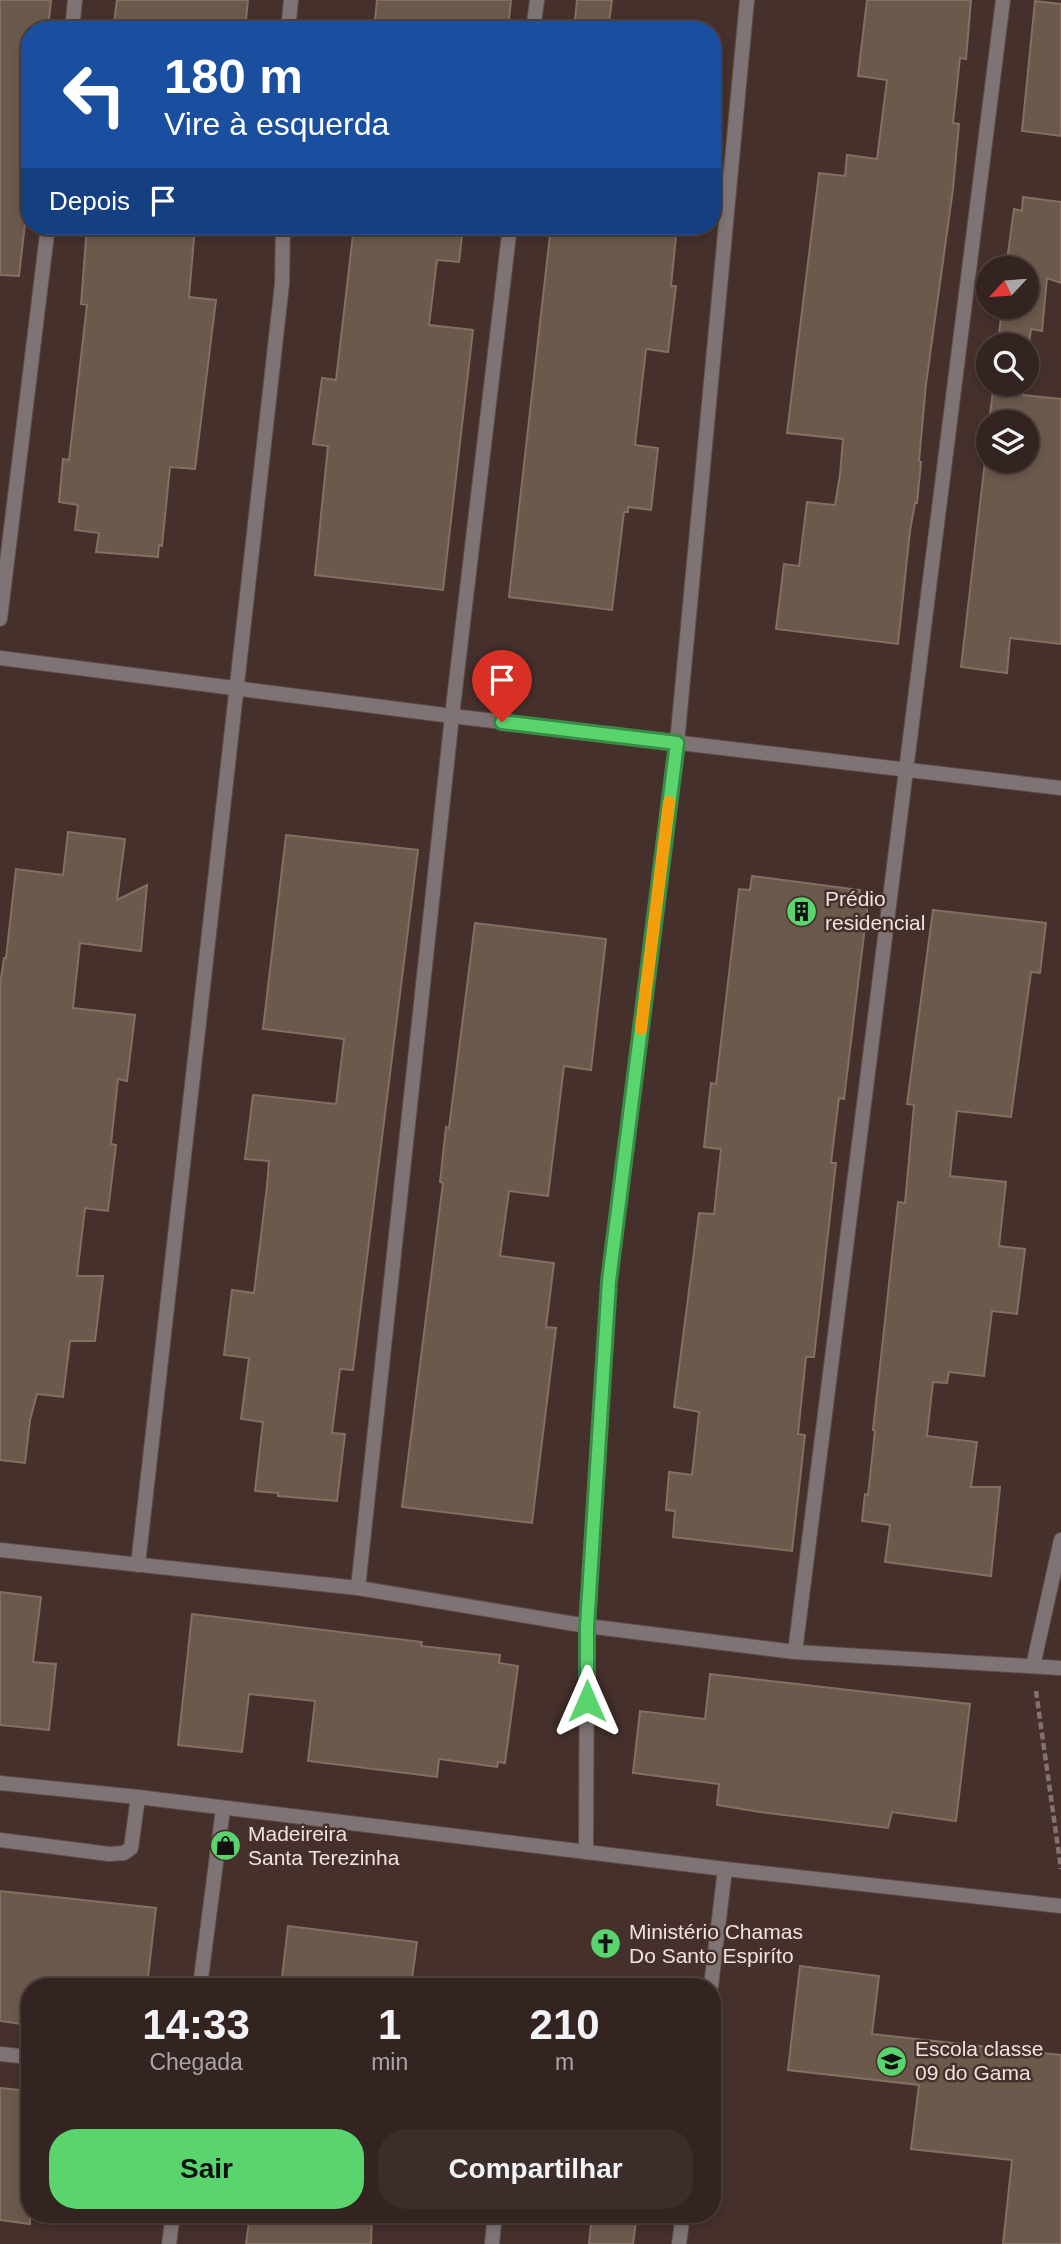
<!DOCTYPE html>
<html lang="pt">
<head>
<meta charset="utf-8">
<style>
  body { margin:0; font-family:Helvetica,sans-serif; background:#3c2c2a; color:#f1f3f6; height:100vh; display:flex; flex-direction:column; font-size:26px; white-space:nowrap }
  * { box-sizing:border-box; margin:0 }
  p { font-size:23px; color:#a9a4a5 }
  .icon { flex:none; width:38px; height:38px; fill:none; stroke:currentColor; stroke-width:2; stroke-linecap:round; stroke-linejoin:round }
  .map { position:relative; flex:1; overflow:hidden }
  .side { position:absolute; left:21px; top:1978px; width:700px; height:245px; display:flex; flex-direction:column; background:#342421; border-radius:28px; box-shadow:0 4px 10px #0003,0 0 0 2px #4e413f }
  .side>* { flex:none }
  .banner { position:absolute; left:21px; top:21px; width:700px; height:214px; border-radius:28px; box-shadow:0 4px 10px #0003,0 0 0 2px #4e413f; background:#1a4fa0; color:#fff; overflow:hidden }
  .needle { width:46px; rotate:244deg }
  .fabs { position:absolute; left:976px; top:256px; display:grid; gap:14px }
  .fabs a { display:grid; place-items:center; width:63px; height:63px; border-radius:50%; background:#342421; box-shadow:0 4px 10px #0003,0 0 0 2px #4e413f; font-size:35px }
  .pin { position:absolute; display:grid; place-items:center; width:60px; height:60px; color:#fff; margin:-72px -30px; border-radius:50% 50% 50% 0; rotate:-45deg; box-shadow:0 0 7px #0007 }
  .pin .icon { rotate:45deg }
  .me { position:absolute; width:77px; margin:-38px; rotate:0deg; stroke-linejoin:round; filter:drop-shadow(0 0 5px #0008) }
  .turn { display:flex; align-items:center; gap:24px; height:147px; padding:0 28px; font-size:32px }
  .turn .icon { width:91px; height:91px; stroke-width:2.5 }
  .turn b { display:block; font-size:49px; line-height:60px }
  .then { display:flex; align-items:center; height:66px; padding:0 28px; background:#0003; gap:14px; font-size:26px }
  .eta { display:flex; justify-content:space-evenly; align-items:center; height:119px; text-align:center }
  .eta b { font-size:42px; font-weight:700; line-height:49px }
  .button { display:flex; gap:14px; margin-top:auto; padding:14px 28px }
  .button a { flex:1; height:80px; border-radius:28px; background:#5ad56e; color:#111; font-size:28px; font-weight:700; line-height:80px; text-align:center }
  .button a+a { background:#3c2c2a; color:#f1f3f6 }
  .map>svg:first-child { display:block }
</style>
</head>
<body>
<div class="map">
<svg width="1061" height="2244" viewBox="0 0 1061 2244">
  <rect width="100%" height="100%" fill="#45302c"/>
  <g fill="#6b594c" stroke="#837063" stroke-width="2">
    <path d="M0 0H51L48 30H30V180L19 276 0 275Z"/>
    <path d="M117 0H248L245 30H113Z"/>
    <path d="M377 0H511L508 30H374Z"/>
    <path d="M577 0H612L608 30H574Z"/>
    <path d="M867 0H971L966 59 960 58 953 123 959 124 953 189 926 384 919 461 921 462 917 503H915L910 531 898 644 776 629 784 564 799 566 807 502 835 505 840 475 843 439 787 433 819 173 845 176 847 155 877 159 887 80 858 76Z"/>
    <path d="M1035 1 1061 4V136L1022 131Z"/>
    <path d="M1023 197 1061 202V283L1047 278 1042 331 1031 329 1027 357V345H998L1002 306H1027V268H1006L1014 209 1022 211Z"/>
    <path d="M87 226H195L189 297 216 300 195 469 170 467 162 546 159 545 158 557 96 552 99 533 75 530 78 505 59 502 63 459 69 460 87 305 81 304Z"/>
    <path d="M354 226H463L459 262 437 260 429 325 473 330 443 590 315 575 328 446 313 444 322 378 336 380Z"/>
    <path d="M551 226H677L671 286H676L668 352 646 349 635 445 658 448 651 510 628 507V512H624L612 610 509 597Z"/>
    <path d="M994 383H1024L1023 395 1061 399V644L1010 638 1007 673 961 667 989 427V460H1027V422H989Z"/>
    <path d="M68 832 125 839 117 900 147 885 141 951 80 943 73 1008 135 1015 127 1081 118 1079 111 1144 116 1145 108 1211 85 1208 77 1276H103L95 1341H70L63 1397 37 1394 30 1420 25 1463 0 1460V985L4 958H6L16 869 63 875Z"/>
    <path d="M286 835 418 850 353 1370 340 1369 332 1433 345 1434 337 1501 278 1496V1493L255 1491 263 1422 241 1419 249 1358 224 1355 232 1290 254 1293 267 1186 269 1161 245 1159 253 1095 336 1104 344 1039 263 1029Z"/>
    <path d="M752 876 860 890 859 901 868 902 844 1099 839 1098 831 1163H836L814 1357H806L798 1434 805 1435 792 1551 673 1537 675 1511 666 1510 669 1472 692 1475 699 1412 674 1407 699 1213 714 1214 721 1149 704 1147 711 1083 716 1084 739 889 750 890Z"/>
    <path d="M933 910 1046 923 1040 973 1031 972 1011 1117 957 1111 950 1176 1006 1182 999 1246 1025 1249 1017 1314 992 1311 984 1376 949 1372 947 1383 933 1382 927 1436 977 1442 971 1487H1000L991 1576 885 1562 890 1525 862 1521 865 1494 868 1495 875 1431 873 1430 898 1202 905 1203 914 1105 907 1104Z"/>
    <path d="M475 923 606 939 591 1070 564 1066 548 1196 509 1191 500 1256 554 1263 546 1327 556 1328 532 1523 402 1507 443 1183 440 1182 446 1127 449 1128Z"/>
    <path d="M0 1592 41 1597 33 1662 56 1664 49 1730 0 1725Z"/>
    <path d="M192 1614 422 1642 421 1646 500 1655 499 1663 518 1666 505 1763 498 1762 497 1767 439 1759 437 1777 308 1761 315 1701 249 1694 242 1752 178 1745Z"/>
    <path d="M710 1674 970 1704 956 1821 892 1812 888 1828 760 1812 717 1805 719 1784 633 1773 640 1711 705 1719Z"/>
    <path d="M0 1891 156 1908 147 1986H30V2025L0 2021Z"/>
    <path d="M288 1926 417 1942 411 1986H281Z"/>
    <path d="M800 1966 879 1976 872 2034 1061 2055V2244H1003L1012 2160 911 2149 919 2085 788 2070Z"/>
    <path d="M0 2088 30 2091V2224L0 2220Z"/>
    <path d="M250 2214H372L371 2244H246Z"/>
    <path d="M592 2214H637L633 2244H589Z"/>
  </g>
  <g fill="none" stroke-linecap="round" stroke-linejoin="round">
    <defs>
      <g id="service">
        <path d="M0 1840 109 1854 124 1853 131 1848 138 1797"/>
        <path d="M492 2244 495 2214"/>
      </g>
      <g id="minor">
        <path d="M72 30 75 0"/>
        <path d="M288 30 291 0"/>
        <path d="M533 30 537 0"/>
        <path d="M0 619 48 226"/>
        <path d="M0 658 452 716 1061 788"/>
        <path d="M0 1550 358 1588 587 1626 795 1652 1061 1668"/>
        <path d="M138 1565 282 284 283 226"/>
        <path d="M358 1588 452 716 510 226"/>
        <path d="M795 1652 1003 0"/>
        <path d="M1033 1666 1061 1540"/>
        <path d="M0 1783 138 1797 725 1869 1061 1906"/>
        <path d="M586 1852 587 1626 609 1281 677 743 747 0"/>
        <path d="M200 1986 223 1809"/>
        <path d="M711 1986 725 1869"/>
        <path d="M0 2054 30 2057"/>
        <path d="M169 2244 173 2214"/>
        <path d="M679 2244 683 2214"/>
      </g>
    </defs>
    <use href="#service" stroke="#604c49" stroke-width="16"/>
    <use href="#minor" stroke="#604c49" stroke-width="16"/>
    <path stroke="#83716d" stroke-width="4.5" stroke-dasharray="7 3.5" stroke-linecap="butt" d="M1036 1691 1061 1869"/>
    <use href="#service" stroke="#7f7475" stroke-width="14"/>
    <use href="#minor" stroke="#7f7475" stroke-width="14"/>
  </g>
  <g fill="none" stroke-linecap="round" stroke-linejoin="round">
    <defs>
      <path id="route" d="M502 722 677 743 609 1281 587 1626V1701"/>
    </defs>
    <use href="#route" stroke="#3a8a48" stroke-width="18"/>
    <use href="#route" stroke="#5ad56e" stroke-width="12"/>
    <path stroke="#f59e0b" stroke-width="12" d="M641 1029 669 802"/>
  </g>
  <defs>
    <symbol id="building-disc" viewBox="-11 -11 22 22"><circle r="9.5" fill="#5ad56e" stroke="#45302c"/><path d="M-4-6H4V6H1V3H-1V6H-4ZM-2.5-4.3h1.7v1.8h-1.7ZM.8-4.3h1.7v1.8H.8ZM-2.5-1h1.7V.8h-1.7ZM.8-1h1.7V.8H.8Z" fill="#111"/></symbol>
    <symbol id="shop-disc" viewBox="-11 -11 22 22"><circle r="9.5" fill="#5ad56e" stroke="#45302c"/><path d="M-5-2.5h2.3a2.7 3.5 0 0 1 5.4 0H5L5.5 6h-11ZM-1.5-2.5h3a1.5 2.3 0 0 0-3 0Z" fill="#111"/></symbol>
    <symbol id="church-disc" viewBox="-11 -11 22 22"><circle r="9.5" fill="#5ad56e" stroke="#45302c"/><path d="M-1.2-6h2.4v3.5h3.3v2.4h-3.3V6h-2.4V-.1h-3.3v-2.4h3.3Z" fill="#111"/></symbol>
    <symbol id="school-disc" viewBox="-11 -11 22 22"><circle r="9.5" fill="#5ad56e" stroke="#45302c"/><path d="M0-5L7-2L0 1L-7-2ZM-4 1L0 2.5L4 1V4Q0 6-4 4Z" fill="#111"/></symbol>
  </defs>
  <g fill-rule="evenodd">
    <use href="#building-disc" x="784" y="894" width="35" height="35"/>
    <use href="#shop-disc" x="208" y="1828" width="35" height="35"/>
    <use href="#church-disc" x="588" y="1926" width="35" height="35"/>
    <use href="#school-disc" x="874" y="2044" width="35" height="35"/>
  </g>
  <g text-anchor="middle" stroke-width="5" stroke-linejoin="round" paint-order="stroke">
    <g font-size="21" fill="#f0e2df" stroke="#45302c" text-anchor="start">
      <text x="825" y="906">Prédio<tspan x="825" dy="24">residencial</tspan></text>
      <text x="248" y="1841">Madeireira<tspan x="248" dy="24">Santa Terezinha</tspan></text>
      <text x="629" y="1939">Ministério Chamas<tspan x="629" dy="24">Do Santo Espiríto</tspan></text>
      <text x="915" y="2056">Escola classe<tspan x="915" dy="24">09 do Gama</tspan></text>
    </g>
  </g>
</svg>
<div class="fabs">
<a><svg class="needle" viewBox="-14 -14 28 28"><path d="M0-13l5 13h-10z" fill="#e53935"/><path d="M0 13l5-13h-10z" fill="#a9a4a5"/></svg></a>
<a><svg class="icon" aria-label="search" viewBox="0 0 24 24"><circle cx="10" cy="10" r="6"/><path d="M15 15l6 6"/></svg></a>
<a><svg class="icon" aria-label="layers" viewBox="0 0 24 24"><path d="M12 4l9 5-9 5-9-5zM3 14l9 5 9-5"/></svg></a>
</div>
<div class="pin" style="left:502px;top:722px;background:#d93025"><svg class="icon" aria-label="arrive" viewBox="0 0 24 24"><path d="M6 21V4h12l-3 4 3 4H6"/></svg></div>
<svg class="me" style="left:587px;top:1701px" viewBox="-20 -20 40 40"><path d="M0-17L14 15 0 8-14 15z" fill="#5ad56e" stroke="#fff" stroke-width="4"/></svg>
<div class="banner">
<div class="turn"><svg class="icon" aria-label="left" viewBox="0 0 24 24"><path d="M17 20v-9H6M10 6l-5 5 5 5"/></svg><div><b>180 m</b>Vire à esquerda</div></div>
<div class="then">Depois<svg class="icon" aria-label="arrive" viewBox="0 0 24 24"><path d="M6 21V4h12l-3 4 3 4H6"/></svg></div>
</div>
<section class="side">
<div class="eta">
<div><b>14:33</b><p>Chegada</p></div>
<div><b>1</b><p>min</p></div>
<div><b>210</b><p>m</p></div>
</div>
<div class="button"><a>Sair</a><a>Compartilhar</a></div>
</section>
</div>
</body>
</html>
